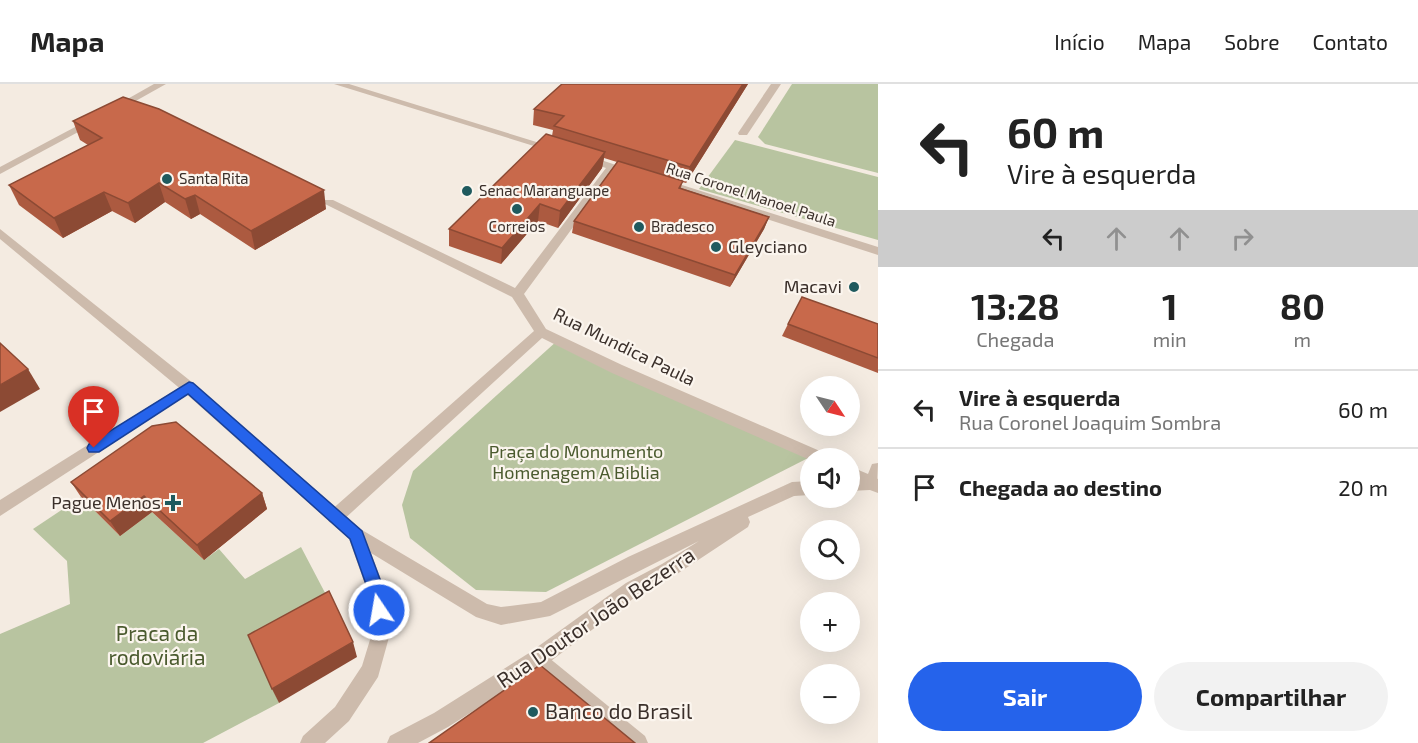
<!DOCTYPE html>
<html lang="pt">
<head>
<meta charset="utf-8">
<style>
  body { margin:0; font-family:"Exo 2",sans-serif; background:#f2f2f2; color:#222; height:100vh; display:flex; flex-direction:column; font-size:22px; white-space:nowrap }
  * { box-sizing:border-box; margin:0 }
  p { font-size:20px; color:#767676 }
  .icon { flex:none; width:33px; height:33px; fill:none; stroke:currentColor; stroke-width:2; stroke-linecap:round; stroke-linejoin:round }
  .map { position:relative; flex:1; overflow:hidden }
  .sheet { display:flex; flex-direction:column; background:#fff; width:540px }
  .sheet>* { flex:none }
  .hud { background:#fff; color:#222; overflow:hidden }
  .needle { width:39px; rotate:125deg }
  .buttons { position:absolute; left:800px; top:292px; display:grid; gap:12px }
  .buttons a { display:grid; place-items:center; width:60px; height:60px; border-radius:50%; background:#fff; box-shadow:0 6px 24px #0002; font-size:30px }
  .pin { position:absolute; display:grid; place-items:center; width:51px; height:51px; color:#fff; margin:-62px -26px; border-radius:50% 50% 50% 0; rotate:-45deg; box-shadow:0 0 6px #0007 }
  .pin .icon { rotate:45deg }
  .me { position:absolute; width:66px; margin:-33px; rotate:348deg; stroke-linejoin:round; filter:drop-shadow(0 0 4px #0008) }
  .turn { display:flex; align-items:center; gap:21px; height:126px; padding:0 30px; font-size:27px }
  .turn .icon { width:78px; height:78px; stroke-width:2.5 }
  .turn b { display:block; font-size:42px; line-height:51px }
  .lanes { display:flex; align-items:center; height:57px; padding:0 30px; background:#0003; justify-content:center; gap:30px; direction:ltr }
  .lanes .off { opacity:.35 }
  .eta { display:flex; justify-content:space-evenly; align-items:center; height:102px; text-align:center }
  .eta b { font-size:36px; font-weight:700; line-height:42px }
  .action { display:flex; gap:12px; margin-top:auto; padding:12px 30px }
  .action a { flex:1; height:69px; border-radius:36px; background:#2563eb; color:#fff; font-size:24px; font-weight:700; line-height:69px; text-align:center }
  .action a+a { background:#f2f2f2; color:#222 }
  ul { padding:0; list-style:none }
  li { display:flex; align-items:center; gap:18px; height:78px; padding:0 30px; border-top:2px solid #e0e0e0 }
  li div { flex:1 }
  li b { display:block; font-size:22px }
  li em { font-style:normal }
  header { display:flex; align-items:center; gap:36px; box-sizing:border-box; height:84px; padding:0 30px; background:#fff; border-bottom:2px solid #e0e0e0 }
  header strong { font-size:28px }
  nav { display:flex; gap:33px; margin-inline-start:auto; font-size:21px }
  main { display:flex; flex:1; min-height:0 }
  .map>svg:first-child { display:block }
</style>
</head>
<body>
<header>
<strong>Mapa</strong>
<nav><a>Início</a><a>Mapa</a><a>Sobre</a><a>Contato</a></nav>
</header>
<main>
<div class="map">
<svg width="878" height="659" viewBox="0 0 878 659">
  <rect width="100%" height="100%" fill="#f4ebe1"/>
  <g fill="#b8c4a0">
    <path d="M792 0H878V89L765 60 758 53Z"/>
    <path d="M735 56 878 93V156L699 105Z"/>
    <path d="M558 256 814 371 546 508 476 506 410 454 402 421 413 387Z"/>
    <path d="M81 413 120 452 152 428 204 476 219 465 245 495 301 463 333 524 256 567 279 619 203 659H0V550L70 520 67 477 33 445Z"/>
  </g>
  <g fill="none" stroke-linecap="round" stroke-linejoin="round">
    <g fill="#cdbbac" fill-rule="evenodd">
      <path d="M154 0H166L116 28 108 26Z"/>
      <path d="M334 0H349L559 65 550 67Z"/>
      <path d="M771 0H781L747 51H739L738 49Z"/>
      <path d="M92 34 95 35V39L0 90V83Z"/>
      <path d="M586 71 637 88 632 91 615 86 524 210 546 245 622 281 829 371 831 375 810 376 612 289 542 254 341 438 335 440 329 438 327 433 329 428 534 247 512 213 325 120V116H333L515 204 606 84 582 76 581 74Z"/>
      <path d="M663 95 878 163V171L659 100 658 98Z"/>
      <path d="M188 298 193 299 195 303 193 307 0 432V416Z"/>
      <path d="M878 379 877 404 871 406 849 395V382L868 390 872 380Z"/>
      <path d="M536 567 543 569 645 652 648 659H622L529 583 526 576 529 569Z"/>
    </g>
    <g fill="#cdbbac" fill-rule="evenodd">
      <path d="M0 145 193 299 362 446 487 520 501 523 541 518 628 473 792 398 810 397V411L794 412 748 433 750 438 748 443 674 492 638 511 543 583 448 643 418 659H387L390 652 434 629 529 569 626 499 662 480 699 457 550 532 501 541 476 533 371 469 385 506 391 546 378 593 349 637 325 659H300L303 652 335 623 362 582 373 546 367 506 349 455 183 307 0 155Z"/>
      <path d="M871 392 878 395V409L870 406 849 407V393Z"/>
    </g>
  </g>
  <g fill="#ac5a40">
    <path d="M748 0 686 99 682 98 681 104 769 133 764 145 730 203 572 149 574 137 617 78 604 74 602 84 558 144 538 137 501 180 449 162V145L552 52 553 46 533 41 534 25Z"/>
    <path d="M73 37 326 125 255 166 200 130 191 135 165 118 135 139 112 127 63 154 19 121 9 101 88 61 80 56Z"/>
    <path d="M788 240H878V289L782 252Z"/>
    <path d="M71 398 262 409 267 425 204 476 152 428 120 452 81 413Z"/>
  </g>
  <g fill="#8c4a34">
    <path d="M743 0H748L686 99 690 83Z"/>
    <path d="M605 68 602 84 558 144 560 127Z"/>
    <path d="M159 99 165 118 135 139 128 119Z"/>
    <path d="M324 106 326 125 255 166 251 147Z"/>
    <path d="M104 108 112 127 63 154 54 134Z"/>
    <path d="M195 111 200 130 191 135 185 115Z"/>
    <path d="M540 120 538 137 501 180 502 164Z"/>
    <path d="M769 133 764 145 730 203 735 191Z"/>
    <path d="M28 285 40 305 0 328V301Z"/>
    <path d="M262 409 267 425 204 476 197 461Z"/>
    <path d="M144 412 152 428 120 452 110 437Z"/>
    <path d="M353 558 357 573 279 619 272 605Z"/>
  </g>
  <g fill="#c8694b" stroke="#8c4a34" stroke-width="1.5">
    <path d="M562 0H743L690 83 554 42 564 32 534 25Z"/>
    <path d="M123 13 159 25 324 106 251 147 195 111 185 115 159 99 128 119 104 108 54 134 9 101 102 54 73 37Z"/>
    <path d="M546 50 605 68 560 127 540 120 502 164 449 145Z"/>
    <path d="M618 77 683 97 679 104 769 133 735 191 574 137Z"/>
    <path d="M802 213 878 240V274L788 240Z"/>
    <path d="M0 259 28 285 0 301Z"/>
    <path d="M176 338 262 409 197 461 144 412 110 437 71 398 152 342Z"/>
    <path d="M329 507 353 558 272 605 248 551Z"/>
    <path d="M540 581 635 659H429Z"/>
  </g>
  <path fill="#2563eb" stroke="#184099" stroke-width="1.5" d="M189 298 193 299 362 447 384 506 388 526 385 531 379 534 373 531 368 506 350 455 188 310 99 368H89L87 364 89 360Z"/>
  <g fill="#1f5a5e" stroke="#fbf5ee" stroke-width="2">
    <circle cx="167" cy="95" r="6"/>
    <circle cx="467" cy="107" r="6"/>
    <circle cx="517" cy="125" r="6"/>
    <circle cx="639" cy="143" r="6"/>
    <circle cx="716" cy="163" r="6"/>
    <circle cx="854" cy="203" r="6"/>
    <path d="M170 410h6v6h6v6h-6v6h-6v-6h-6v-6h6z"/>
    <circle cx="533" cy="628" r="6"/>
  </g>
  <g text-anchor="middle" stroke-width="4.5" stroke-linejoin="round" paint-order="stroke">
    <g font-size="15" fill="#3b302b" stroke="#fbf5ee" text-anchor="start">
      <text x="179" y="100">Santa Rita</text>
      <text x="479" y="112">Senac Maranguape</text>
      <text x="517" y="148" text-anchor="middle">Correios</text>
      <text x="651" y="148">Bradesco</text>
    </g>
    <g font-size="15" fill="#3b302b" stroke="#fbf5ee">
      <text transform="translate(751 111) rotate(18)" y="5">Rua Coronel Manoel Paula</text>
    </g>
    <g font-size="18" fill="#3b302b" stroke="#fbf5ee" text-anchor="end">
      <text x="728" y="169" text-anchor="start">Gleyciano</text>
      <text x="842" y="209">Macavi</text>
      <text x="161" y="425">Pague Menos</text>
    </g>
    <g font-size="18" fill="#3b302b" stroke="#fbf5ee">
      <text transform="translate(624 263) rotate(26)" y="6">Rua Mundica Paula</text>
    </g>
    <g font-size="18" fill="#4a5a2e" stroke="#fbf5ee">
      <text x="576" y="374">Praça do Monumento<tspan x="576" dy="21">Homenagem A Biblia</tspan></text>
    </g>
    <g font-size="21" fill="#3b302b" stroke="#fbf5ee">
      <text transform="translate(596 534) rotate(-34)" y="7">Rua Doutor João Bezerra</text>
    </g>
    <g font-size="21" fill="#4a5a2e" stroke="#fbf5ee">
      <text x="157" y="557">Praca da<tspan x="157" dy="24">rodoviária</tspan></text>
    </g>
    <g font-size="21" fill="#3b302b" stroke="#fbf5ee" text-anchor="start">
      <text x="545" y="635">Banco do Brasil</text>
    </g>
  </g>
</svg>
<div class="buttons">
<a><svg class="needle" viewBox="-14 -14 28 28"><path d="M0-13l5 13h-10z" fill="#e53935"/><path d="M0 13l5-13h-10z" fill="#767676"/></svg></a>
<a><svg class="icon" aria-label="sound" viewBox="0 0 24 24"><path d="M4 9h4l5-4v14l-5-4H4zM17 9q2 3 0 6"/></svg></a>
<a><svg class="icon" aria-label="search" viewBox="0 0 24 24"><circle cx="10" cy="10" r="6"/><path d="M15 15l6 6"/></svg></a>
<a>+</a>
<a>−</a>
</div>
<div class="pin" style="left:94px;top:364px;background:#d93025"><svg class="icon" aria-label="arrive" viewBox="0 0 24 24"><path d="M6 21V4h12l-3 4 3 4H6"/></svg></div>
<svg class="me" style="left:379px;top:526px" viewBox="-20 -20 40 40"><circle r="17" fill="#2563eb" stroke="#fff" stroke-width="3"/><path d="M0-11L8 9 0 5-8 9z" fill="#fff"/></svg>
</div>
<section class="sheet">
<div class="hud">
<div class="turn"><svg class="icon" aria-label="left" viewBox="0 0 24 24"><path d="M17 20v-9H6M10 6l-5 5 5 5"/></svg><div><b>60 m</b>Vire à esquerda</div></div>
<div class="lanes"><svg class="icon" aria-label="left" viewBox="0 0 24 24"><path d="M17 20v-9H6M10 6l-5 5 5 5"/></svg><svg class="icon off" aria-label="ahead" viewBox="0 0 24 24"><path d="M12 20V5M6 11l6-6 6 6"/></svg><svg class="icon off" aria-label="ahead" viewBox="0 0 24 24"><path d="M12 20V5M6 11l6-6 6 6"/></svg><svg class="icon off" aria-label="right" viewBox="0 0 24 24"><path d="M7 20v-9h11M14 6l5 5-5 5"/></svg></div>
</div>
<div class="eta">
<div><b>13:28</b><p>Chegada</p></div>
<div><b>1</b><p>min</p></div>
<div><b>80</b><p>m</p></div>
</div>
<ul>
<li><svg class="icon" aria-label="left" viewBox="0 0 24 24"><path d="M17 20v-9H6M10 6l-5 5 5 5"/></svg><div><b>Vire à esquerda</b><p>Rua Coronel Joaquim Sombra</p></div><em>60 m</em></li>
<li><svg class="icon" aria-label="arrive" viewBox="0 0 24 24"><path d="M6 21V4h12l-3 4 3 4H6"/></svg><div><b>Chegada ao destino</b></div><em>20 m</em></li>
</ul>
<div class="action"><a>Sair</a><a>Compartilhar</a></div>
</section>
</main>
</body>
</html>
